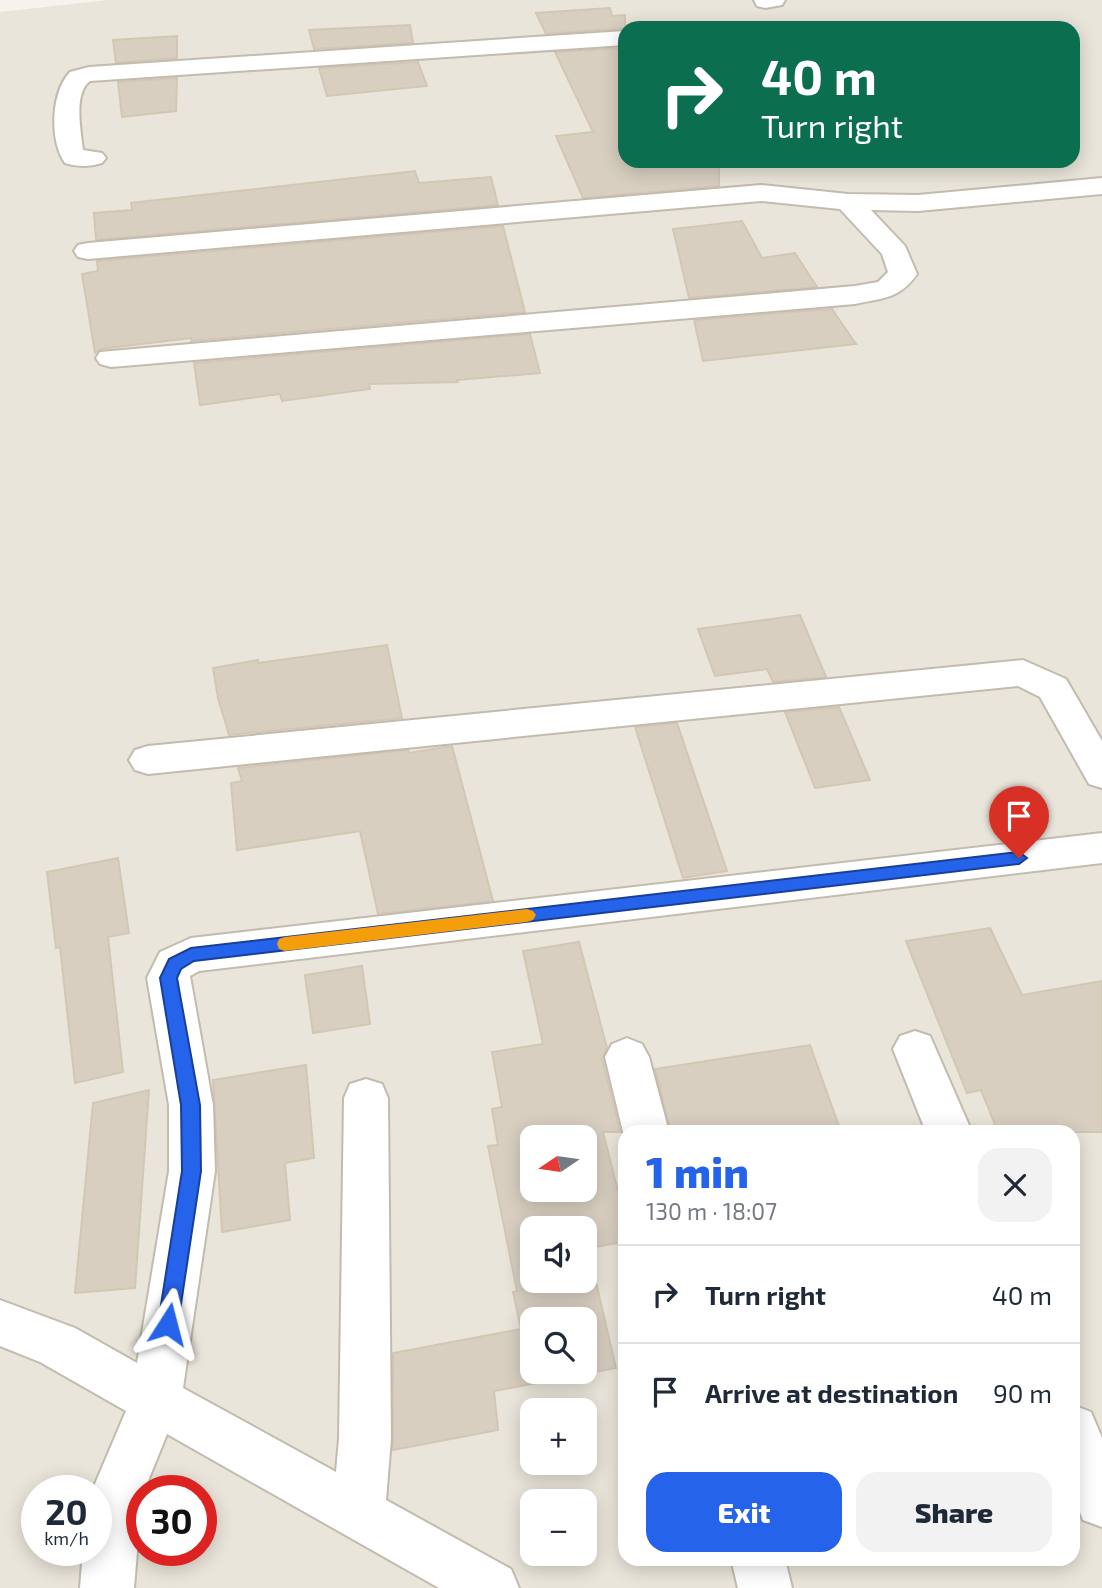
<!DOCTYPE html>
<html lang="en">
<head>
<meta charset="utf-8">
<style>
  body { margin:0; font-family:"Exo 2",sans-serif; background:#f2f2f3; color:#1f2937; height:100vh; display:flex; flex-direction:column; font-size:26px; white-space:nowrap }
  * { box-sizing:border-box; margin:0 }
  p { font-size:23px; color:#747a83 }
  .icon { flex:none; width:38px; height:38px; fill:none; stroke:currentColor; stroke-width:2; stroke-linecap:round; stroke-linejoin:round }
  .map { position:relative; flex:1; overflow:hidden }
  .drawer { position:absolute; left:618px; top:1125px; width:462px; height:441px; display:flex; flex-direction:column; background:#fff; border-radius:21px; box-shadow:0 4px 18px #0003 }
  .drawer>* { flex:none }
  .hud { position:absolute; left:618px; top:21px; width:462px; height:147px; border-radius:21px; box-shadow:0 4px 18px #0003; background:#0b6e4f; color:#fff; overflow:hidden }
  .needle { width:46px; rotate:257deg }
  .controls { position:absolute; left:520px; top:1125px; display:grid; gap:14px }
  .controls a { display:grid; place-items:center; width:77px; height:77px; border-radius:14px; background:#fff; box-shadow:0 4px 18px #0003; font-size:35px }
  .speed { position:absolute; left:21px; top:1475px; display:flex; gap:14px; font-size:35px; font-weight:700; text-align:center }
  .speed>* { display:grid; place-content:center; width:91px; height:91px; border-radius:50%; background:#fff; box-shadow:0 4px 18px #0003; line-height:1 }
  .speed small { font-size:18px; font-weight:400 }
  .speed .limit { border:10px solid #d22; background:#fff; color:#111 }
  .pin { position:absolute; display:grid; place-items:center; width:60px; height:60px; color:#fff; margin:-72px -30px; border-radius:50% 50% 50% 0; rotate:-45deg; box-shadow:0 0 7px #0007 }
  .pin .icon { rotate:45deg }
  .me { position:absolute; width:77px; margin:-38px; rotate:9deg; stroke-linejoin:round; filter:drop-shadow(0 0 5px #0008) }
  .turn { display:flex; align-items:center; gap:24px; height:147px; padding:0 28px; font-size:32px }
  .turn .icon { width:91px; height:91px; stroke-width:2.5 }
  .turn b { display:block; font-size:49px; line-height:60px }
  .round { display:grid; place-items:center; flex:none; width:74px; height:74px; border-radius:21px; background:#f2f2f3 }
  .head { display:flex; align-items:center; justify-content:space-between; height:119px; padding:0 28px }
  h1 { font-size:42px; font-weight:800; line-height:52px; color:#2563eb }
  .button { display:flex; gap:14px; margin-top:auto; padding:14px 28px }
  .button a { flex:1; height:80px; border-radius:21px; background:#2563eb; color:#fff; font-size:28px; font-weight:800; line-height:80px; text-align:center }
  .button a+a { background:#f2f2f3; color:#1f2937 }
  ul { padding:0; list-style:none }
  li { display:flex; align-items:center; gap:21px; height:98px; padding:0 28px; border-top:2px solid #e0e1e3 }
  li div { flex:1 }
  li b { display:block; font-size:26px }
  li em { font-style:normal }
  .map>svg:first-child { display:block }
</style>
</head>
<body>
<div class="map">
<svg width="1102" height="1588" viewBox="0 0 1102 1588">
  <rect width="100%" height="100%" fill="#f6f3ec"/>
  <path fill="#eae5da" fill-rule="evenodd" d="M109 0H1102V1588H0V12ZM625 28H1073V161H625ZM625 1132H1073V1559H625ZM532 1138H584V1190H532ZM532 1228H584V1281H532ZM532 1320H584V1372H532ZM532 1410H584V1463H532ZM37 1491H96V1550H37ZM142 1491H201V1550H142ZM532 1502H584V1554H532Z"/>
  <g fill="#d8cfc1" stroke="#d3c7b4" stroke-width="2" fill-rule="evenodd">
    <path d="M610 8 612 16 625 15V28L546 34 536 13Z"/>
    <path d="M410 25 413 43 314 49 309 30Z"/>
    <path d="M177 36V58L116 63 113 40Z"/>
    <path d="M625 48V161H719V186L583 198 556 136 593 132 555 52Z"/>
    <path d="M418 62 427 86 327 96 319 68Z"/>
    <path d="M177 78 176 111 122 117 118 82Z"/>
    <path d="M415 171 419 183 491 177 498 205 96 240 94 213 132 210 131 203Z"/>
    <path d="M742 221 762 258 795 253 817 287 689 298 673 229Z"/>
    <path d="M503 226 525 312 191 341V338L100 349 95 353 82 274 98 271 97 261Z"/>
    <path d="M832 309 856 344 703 361 694 320Z"/>
    <path d="M530 334 540 373 457 380 458 382 369 384 370 389 282 401 280 394 200 405 194 363Z"/>
    <path d="M800 615 826 677 773 682 767 669 715 676 698 629Z"/>
    <path d="M387 645 402 718 229 735 218 698 213 668 258 660V663Z"/>
    <path d="M839 707 870 780 815 788 785 712Z"/>
    <path d="M677 723 727 871 683 878 635 727Z"/>
    <path d="M452 746 493 901 378 914 360 831 237 850 231 783 242 781 238 768 408 750 409 753Z"/>
    <path d="M118 858 129 933 108 937 123 1072 75 1083 60 947 56 948 47 872Z"/>
    <path d="M990 928 1022 995 1102 981V1132H998L981 1090 967 1093 906 941Z"/>
    <path d="M579 942 607 1048 602 1058 620 1132H603L625 1219V1242L588 1248 616 1368 494 1391 498 1430 393 1450V1353L521 1329 513 1292 517 1291 488 1146 498 1145 492 1109 502 1107 492 1052 543 1044 523 951ZM532 1138H584V1190H532ZM532 1228H584V1281H532ZM532 1320H584V1372H532Z"/>
    <path d="M362 966 370 1024 313 1033 305 975Z"/>
    <path d="M810 1045 841 1132H671L655 1069Z"/>
    <path d="M306 1065 314 1158 285 1163 290 1220 222 1232 213 1080Z"/>
    <path d="M149 1090 135 1288 75 1293 93 1103Z"/>
  </g>
  <g fill="none" stroke-linecap="round" stroke-linejoin="round">
    <defs>
      <g id="street">
        <path d="M754 0H785L782 5 765 8 757 6Z"/>
        <path d="M625 31V45L90 81C73 93 81 132 83 150L102 153 106 158 102 163C90 167 77 167 65 163 49 141 51 92 70 72L89 67Z"/>
        <path d="M1102 178V194L918 211 871 210 905 246 917 274C900 299 882 298 855 304L111 367 100 364 96 358 100 352 855 286 878 282 888 272 882 254 840 209 761 201 88 259 78 257 74 251 78 245 88 243 761 185 848 194 918 195Z"/>
        <path d="M1023 660 1066 679 1102 741V788L1089 784 1040 697 1018 686 148 774 135 770 129 760 135 750 148 746Z"/>
        <path d="M1102 833V863L199 971 190 976 213 1105 215 1171 183 1388 336 1472 339 1439 344 1098 350 1084 366 1079 382 1084 388 1098 391 1439 386 1500 511 1569 519 1588H439L167 1434 144 1491H142L134 1588H80L83 1550H96V1491H92L126 1411 40 1362 0 1346V1300L75 1328 137 1363 169 1171V1105L147 978 160 952 191 938Z"/>
        <path d="M915 1031 930 1036 972 1132H926L893 1049 900 1036Z"/>
        <path d="M627 1038 642 1044 649 1057 669 1132H625V1135L623 1132 605 1057 612 1044Z"/>
        <path d="M1073 1405 1091 1412 1102 1438V1527L1083 1520 1073 1494Z"/>
        <path d="M731 1559H785L792 1588H738Z"/>
      </g>
    </defs>
    <use href="#street" stroke="#c2bbae" stroke-width="4"/>
    <use href="#street" fill="#fff" fill-rule="evenodd"/>
  </g>
  <path fill="#2563eb" stroke="#184099" stroke-width="2" d="M1019 852 1027 858 1019 864 194 961 181 969 177 978 200 1105 201 1171 178 1324 175 1331 168 1334 161 1331 158 1324 182 1171 181 1105 160 978 169 959 191 948Z"/>
  <path fill="#f59e0b" d="M527 909 533 911 536 915 533 920 527 922 285 951 279 949 277 944 279 939 285 937Z"/>
</svg>
<div class="controls">
<a><svg class="needle" viewBox="-14 -14 28 28"><path d="M0-13l5 13h-10z" fill="#e53935"/><path d="M0 13l5-13h-10z" fill="#747a83"/></svg></a>
<a><svg class="icon" aria-label="sound" viewBox="0 0 24 24"><path d="M4 9h4l5-4v14l-5-4H4zM17 9q2 3 0 6"/></svg></a>
<a><svg class="icon" aria-label="search" viewBox="0 0 24 24"><circle cx="10" cy="10" r="6"/><path d="M15 15l6 6"/></svg></a>
<a>+</a>
<a>−</a>
</div>
<div class="speed"><div>20<small>km/h</small></div><div class="limit">30</div></div>
<div class="pin" style="left:1019px;top:858px;background:#d93025"><svg class="icon" aria-label="arrive" viewBox="0 0 24 24"><path d="M6 21V4h12l-3 4 3 4H6"/></svg></div>
<svg class="me" style="left:168px;top:1324px" viewBox="-20 -20 40 40"><path d="M0-17L14 15 0 8-14 15z" fill="#2563eb" stroke="#fff" stroke-width="4"/></svg>
<div class="hud">
<div class="turn"><svg class="icon" aria-label="right" viewBox="0 0 24 24"><path d="M7 20v-9h11M14 6l5 5-5 5"/></svg><div><b>40 m</b>Turn right</div></div>
</div>
<section class="drawer">
<div class="head"><div><h1>1 min</h1><p>130 m · 18:07</p></div><a class="round"><svg class="icon" aria-label="close" viewBox="0 0 24 24"><path d="M6 6l12 12M18 6L6 18"/></svg></a></div>
<ul>
<li><svg class="icon" aria-label="right" viewBox="0 0 24 24"><path d="M7 20v-9h11M14 6l5 5-5 5"/></svg><div><b>Turn right</b></div><em>40 m</em></li>
<li><svg class="icon" aria-label="arrive" viewBox="0 0 24 24"><path d="M6 21V4h12l-3 4 3 4H6"/></svg><div><b>Arrive at destination</b></div><em>90 m</em></li>
</ul>
<div class="button"><a>Exit</a><a>Share</a></div>
</section>
</div>
</body>
</html>
